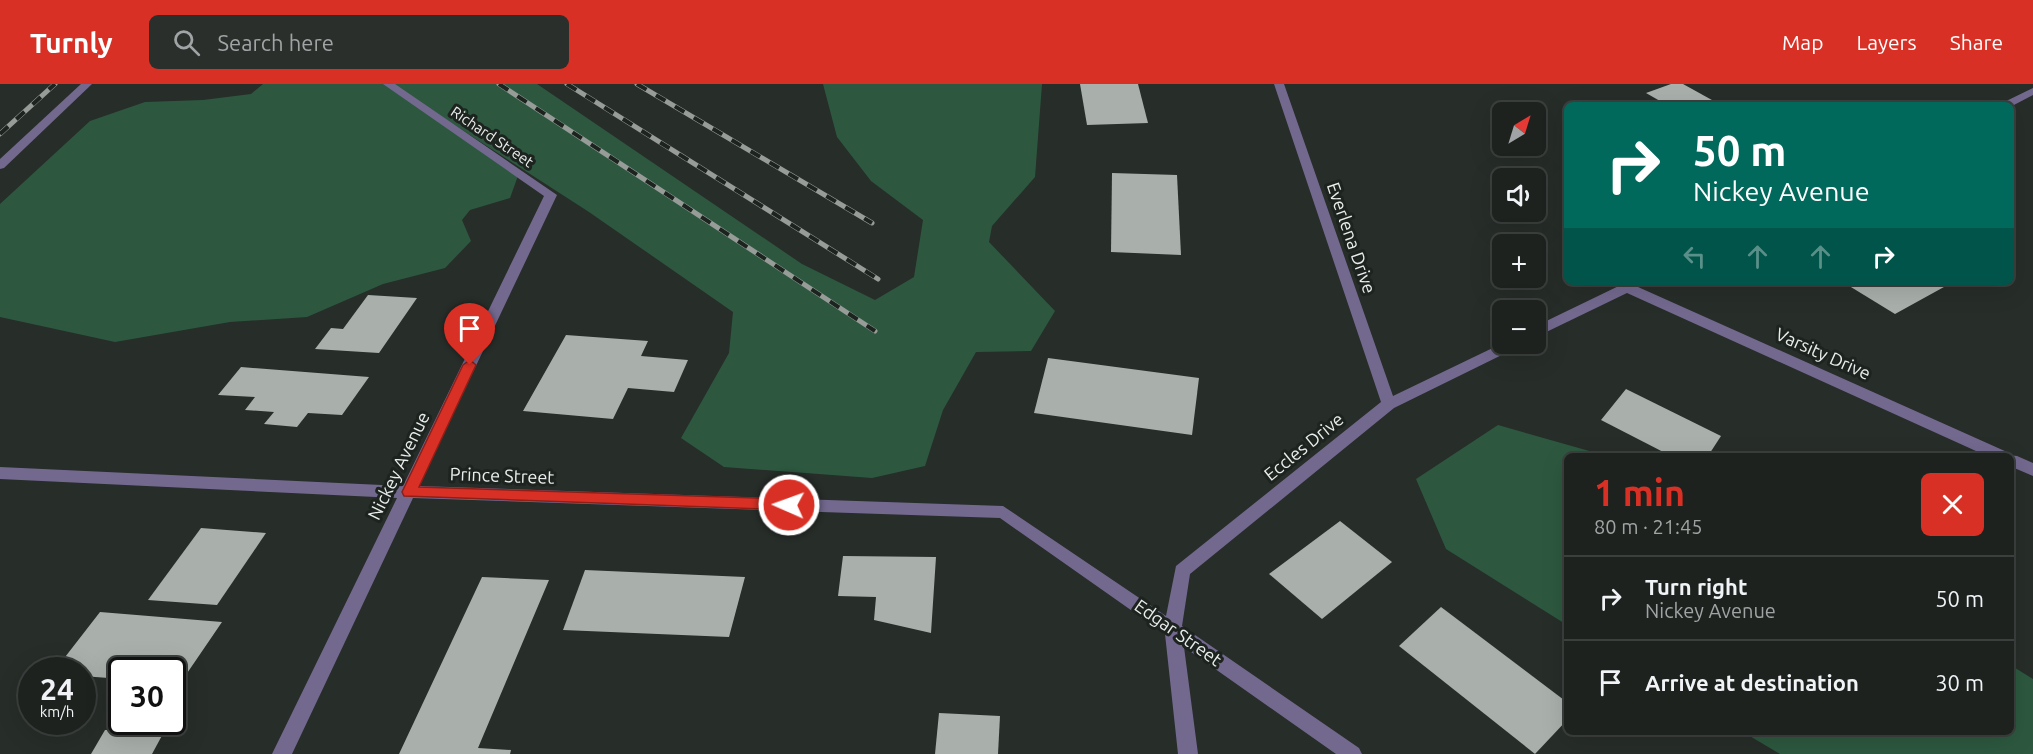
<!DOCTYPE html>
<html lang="en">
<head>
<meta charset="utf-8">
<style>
  body { margin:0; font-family:Ubuntu,sans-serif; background:#2a2f2c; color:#f1f3f6; height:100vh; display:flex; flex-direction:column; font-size:22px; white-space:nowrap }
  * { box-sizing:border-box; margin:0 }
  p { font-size:20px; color:#a0a4a4 }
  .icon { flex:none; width:33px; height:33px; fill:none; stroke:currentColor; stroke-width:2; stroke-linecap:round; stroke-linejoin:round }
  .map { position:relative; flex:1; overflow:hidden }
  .details { position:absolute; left:1564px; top:369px; width:450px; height:282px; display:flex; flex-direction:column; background:#1d221f; border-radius:9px; box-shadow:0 6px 24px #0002,0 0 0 2px #3b3f3d }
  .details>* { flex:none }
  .guide { position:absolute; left:1564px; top:18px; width:450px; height:183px; border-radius:9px; box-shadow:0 6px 24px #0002,0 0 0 2px #3b3f3d; background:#00695c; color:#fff; overflow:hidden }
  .needle { width:39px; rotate:38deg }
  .buttons { position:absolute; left:1492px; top:18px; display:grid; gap:12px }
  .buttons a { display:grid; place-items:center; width:54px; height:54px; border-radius:9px; background:#1d221f; box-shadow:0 6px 24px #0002,0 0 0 2px #3b3f3d; font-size:30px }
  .speed { position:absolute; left:18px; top:573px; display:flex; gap:12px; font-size:30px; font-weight:700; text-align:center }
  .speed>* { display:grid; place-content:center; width:78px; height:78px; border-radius:50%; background:#1d221f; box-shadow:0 6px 24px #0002,0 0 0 2px #3b3f3d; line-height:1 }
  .speed small { font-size:15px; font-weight:400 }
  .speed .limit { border:3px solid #111; border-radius:9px; background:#fff; color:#111 }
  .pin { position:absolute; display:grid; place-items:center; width:51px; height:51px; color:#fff; margin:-62px -26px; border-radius:50% 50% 50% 0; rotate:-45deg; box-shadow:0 0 6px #0007 }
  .pin .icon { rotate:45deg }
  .me { position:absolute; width:66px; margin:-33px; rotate:272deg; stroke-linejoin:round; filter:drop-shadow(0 0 4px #0008) }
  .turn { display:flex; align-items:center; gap:21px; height:126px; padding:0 30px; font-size:27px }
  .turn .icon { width:78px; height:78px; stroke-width:2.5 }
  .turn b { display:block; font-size:42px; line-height:51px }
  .lanes { display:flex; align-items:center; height:57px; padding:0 30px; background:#0003; justify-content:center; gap:30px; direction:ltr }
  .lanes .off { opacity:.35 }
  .round { display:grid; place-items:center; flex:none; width:63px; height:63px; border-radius:9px; background:#2a2f2c }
  .overview { display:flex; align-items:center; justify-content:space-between; height:102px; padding:0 30px }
  h1 { font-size:36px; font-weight:700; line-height:45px; color:#d93025 }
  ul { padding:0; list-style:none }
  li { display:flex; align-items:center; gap:18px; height:84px; padding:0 30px; border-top:2px solid #3b3f3d }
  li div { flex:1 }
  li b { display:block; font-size:22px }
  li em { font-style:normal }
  header { display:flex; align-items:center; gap:36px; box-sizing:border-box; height:84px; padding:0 30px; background:#d93025; color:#fff }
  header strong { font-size:28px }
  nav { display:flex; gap:33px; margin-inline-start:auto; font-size:21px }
  .search { width:420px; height:54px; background:#2a2f2c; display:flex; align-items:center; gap:15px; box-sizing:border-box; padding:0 21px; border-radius:9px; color:#a0a4a4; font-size:22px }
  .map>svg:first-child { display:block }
</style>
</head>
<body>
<header>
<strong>Turnly</strong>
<div class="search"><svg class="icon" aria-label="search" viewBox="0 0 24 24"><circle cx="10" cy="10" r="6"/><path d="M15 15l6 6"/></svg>Search here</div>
<nav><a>Map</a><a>Layers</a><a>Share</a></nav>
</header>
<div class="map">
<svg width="2033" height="670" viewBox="0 0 2033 670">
  <rect width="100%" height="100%" fill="#272d29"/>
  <g fill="#2d583f">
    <path d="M263 0H388L519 89 510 114 470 126 462 136 471 157 445 184 383 200 307 233 230 238 115 258 0 233V120L90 37 145 18 203 16 251 10Z"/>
    <path d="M391 0H537L802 180 875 216 914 193 923 136 871 97 837 53 823 0H1042L1035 93 992 142 989 158 1055 227 1031 267 976 268 943 326 925 382 872 394 724 383 681 354 729 269 733 228 589 128Z"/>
    <path d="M1498 341 1607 372H1568L1567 541 1446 465 1416 395Z"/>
    <path d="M2012 582 2033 595V670H1780L1743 648H2012Z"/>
  </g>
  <g fill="#a9b0ab">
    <path d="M1080 0H1138L1148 39 1087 41Z"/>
    <path d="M1671 0H1683L1721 21H1667L1646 9Z"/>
    <path d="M1112 89 1177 91 1181 171 1111 168Z"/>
    <path d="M1850 198H1953L1895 230 1846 200Z"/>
    <path d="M368 211 417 214 379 269 315 265 331 244 343 245Z"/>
    <path d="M566 251 648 257 641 272 688 276 674 308 628 304 613 335 523 327Z"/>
    <path d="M1048 274 1199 294 1192 351 1034 329Z"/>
    <path d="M241 283 369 293 342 331 308 329 297 343 264 340 274 328 245 326 255 313 218 311Z"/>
    <path d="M1626 305 1721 352 1708 372H1671L1601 336Z"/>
    <path d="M1340 437 1392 478 1322 535 1269 490Z"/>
    <path d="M201 444 266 449 217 521 148 516Z"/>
    <path d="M843 472 936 473 931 549 874 536 876 513 838 512Z"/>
    <path d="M585 486 745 493 729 553 563 546Z"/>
    <path d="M482 493 549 496 478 664 511 666 510 670H399Z"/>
    <path d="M1441 523 1568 619V635L1535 670 1399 562Z"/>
    <path d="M100 528 222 538 179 601 172 600V586H122V595L82 592V586H55Z"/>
    <path d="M939 629 1000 632 998 670H935Z"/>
    <path d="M105 646H165L152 670H91Z"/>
  </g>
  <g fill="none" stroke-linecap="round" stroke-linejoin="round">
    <g fill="#73698f" fill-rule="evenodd">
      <path d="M81 0H92L4 84 0 85V75Z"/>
      <path d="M383 0H395L557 111 419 402 1003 422 1166 532 1176 482 1381 318 1274 0H1284L1393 312 1503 259 1520 260 1518 263 1394 324 1190 490 1182 542 1359 664 1362 670H1336L1184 563 1198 670H1178L1165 550 1000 434 413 414 292 670H272L397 414 0 395V383L403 402 544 112Z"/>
      <path d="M2033 4V11L2012 22 1998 21Z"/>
      <path d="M1627 198H1642L1638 203 2007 368 2009 371 2017 372 2033 379V392L2012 383V372H1987L1627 209 1536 253V242Z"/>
    </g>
    <defs>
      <g id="rail">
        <path d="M499 0 875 247"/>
        <path d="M567 0 878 195"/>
        <path d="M637 0 872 139"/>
        <path d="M0 50 55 0"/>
      </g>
    </defs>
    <use href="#rail" stroke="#979c99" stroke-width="5"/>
    <use href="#rail" stroke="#1d231f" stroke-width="4" stroke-dasharray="11" stroke-linecap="butt"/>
  </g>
  <path fill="#d93025" stroke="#8d1f18" stroke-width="1.5" d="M470 276 476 281 419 403 789 415 794 417 796 421 794 425 789 426 404 412 402 408 463 281Z"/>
  <g text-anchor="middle" stroke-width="6" stroke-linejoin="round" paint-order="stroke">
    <g font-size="15" fill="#e9edeb" stroke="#1d231f">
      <text transform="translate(492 53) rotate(34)" y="5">Richard Street</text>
    </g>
    <g font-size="18" fill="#e9edeb" stroke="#1d231f">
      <text transform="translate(1351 154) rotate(71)" y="6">Everlena Drive</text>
      <text transform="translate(1823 270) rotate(24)" y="6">Varsity Drive</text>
      <text transform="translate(1304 363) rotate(-39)" y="6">Eccles Drive</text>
      <text transform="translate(399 382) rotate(-64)" y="6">Nickey Avenue</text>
      <text transform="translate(502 392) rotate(2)" y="6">Prince Street</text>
      <text transform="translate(1178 549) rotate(35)" y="6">Edgar Street</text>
    </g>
  </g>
</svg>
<div class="buttons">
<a><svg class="needle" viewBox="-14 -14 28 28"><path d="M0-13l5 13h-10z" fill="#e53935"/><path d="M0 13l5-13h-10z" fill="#a0a4a4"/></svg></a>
<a><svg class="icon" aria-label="sound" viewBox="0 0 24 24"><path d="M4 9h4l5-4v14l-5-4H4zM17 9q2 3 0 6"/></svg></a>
<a>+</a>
<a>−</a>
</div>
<div class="speed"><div>24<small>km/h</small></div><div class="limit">30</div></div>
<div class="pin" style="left:470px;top:281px;background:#d93025"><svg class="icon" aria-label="arrive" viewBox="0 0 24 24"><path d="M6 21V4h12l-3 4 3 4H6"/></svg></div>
<svg class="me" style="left:789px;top:421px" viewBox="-20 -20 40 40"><circle r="17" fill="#d93025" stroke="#fff" stroke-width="3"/><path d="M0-11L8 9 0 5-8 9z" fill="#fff"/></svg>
<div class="guide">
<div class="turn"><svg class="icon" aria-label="right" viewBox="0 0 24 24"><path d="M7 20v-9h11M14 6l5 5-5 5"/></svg><div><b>50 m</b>Nickey Avenue</div></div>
<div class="lanes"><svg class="icon off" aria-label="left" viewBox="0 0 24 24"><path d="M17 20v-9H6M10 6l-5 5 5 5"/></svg><svg class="icon off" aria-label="ahead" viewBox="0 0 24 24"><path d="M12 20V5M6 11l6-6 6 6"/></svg><svg class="icon off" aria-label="ahead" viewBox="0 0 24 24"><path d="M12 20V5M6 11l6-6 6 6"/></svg><svg class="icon" aria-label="right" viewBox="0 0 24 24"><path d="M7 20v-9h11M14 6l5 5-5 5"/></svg></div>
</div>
<section class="details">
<div class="overview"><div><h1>1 min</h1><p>80 m · 21:45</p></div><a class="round" style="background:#d93025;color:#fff"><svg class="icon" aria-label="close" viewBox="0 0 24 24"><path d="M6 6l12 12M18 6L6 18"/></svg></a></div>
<ul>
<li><svg class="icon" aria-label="right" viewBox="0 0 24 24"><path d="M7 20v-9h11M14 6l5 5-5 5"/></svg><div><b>Turn right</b><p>Nickey Avenue</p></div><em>50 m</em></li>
<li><svg class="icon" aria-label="arrive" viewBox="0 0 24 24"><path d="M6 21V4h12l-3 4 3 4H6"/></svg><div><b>Arrive at destination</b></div><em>30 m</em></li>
</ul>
</section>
</div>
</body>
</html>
